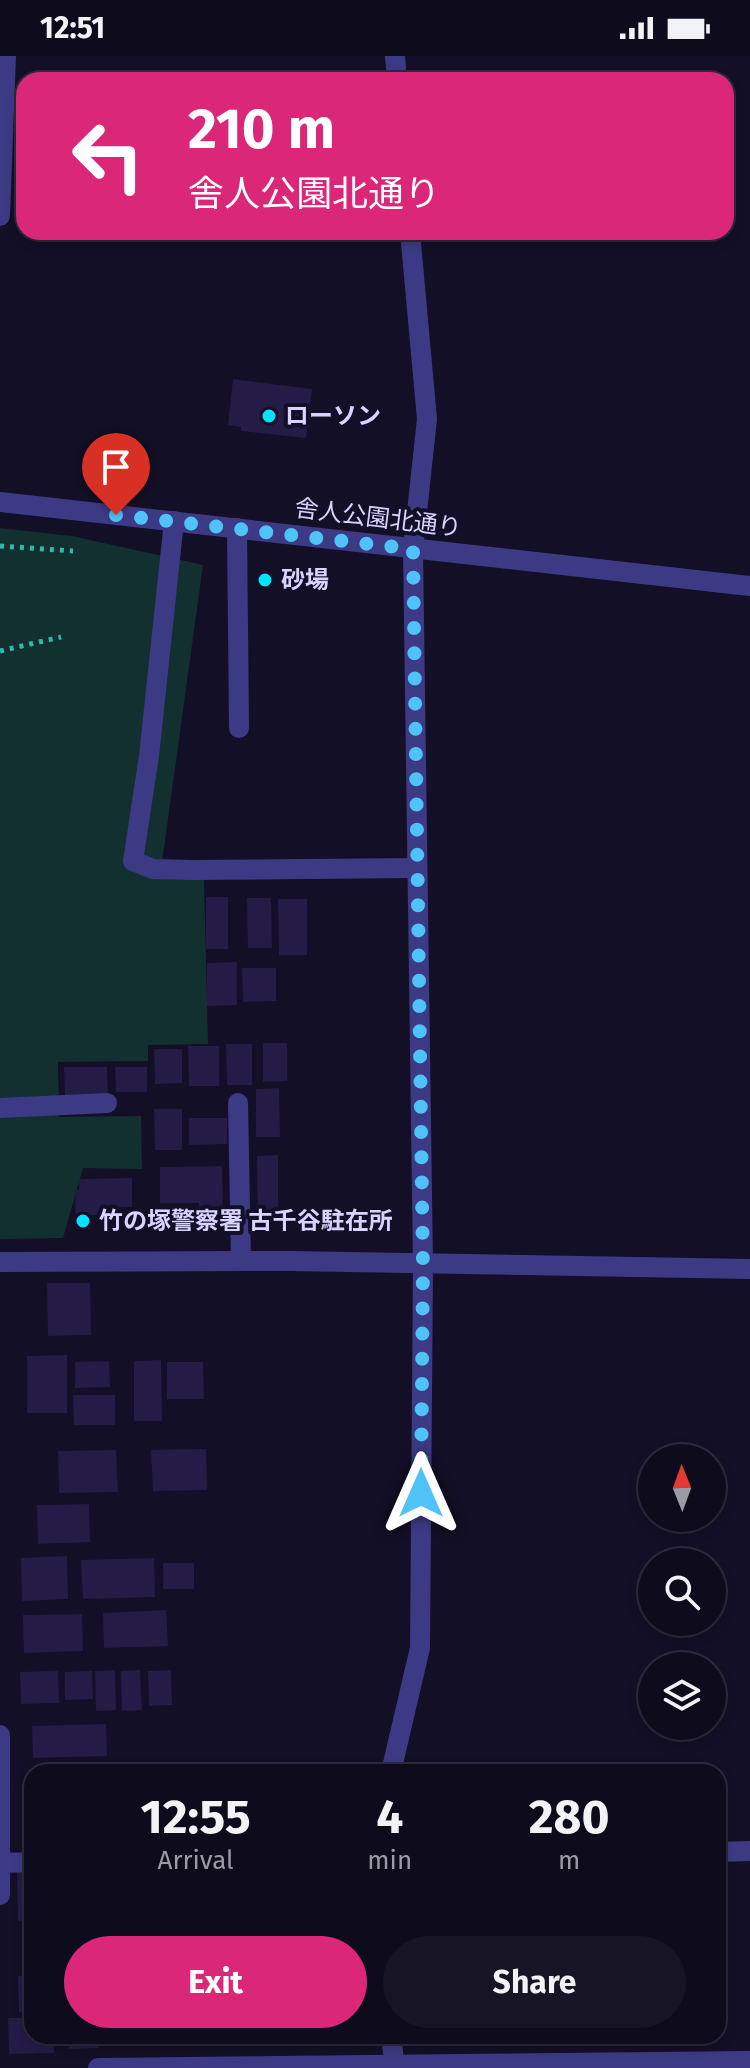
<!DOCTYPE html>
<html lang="en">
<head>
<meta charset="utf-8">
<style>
  body { margin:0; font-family:"Fira Sans","Noto Sans JP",sans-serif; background:#171425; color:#f1f3f6; height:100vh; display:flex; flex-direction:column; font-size:30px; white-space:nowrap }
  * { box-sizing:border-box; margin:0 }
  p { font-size:26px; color:#9b9ba3 }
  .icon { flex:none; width:44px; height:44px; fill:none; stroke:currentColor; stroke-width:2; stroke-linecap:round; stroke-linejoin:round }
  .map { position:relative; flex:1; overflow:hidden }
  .details { position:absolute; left:24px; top:1708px; width:702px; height:280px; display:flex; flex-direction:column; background:#0e0b1c; border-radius:24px; box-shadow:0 4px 12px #0003,0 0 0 2px #2e2b3b }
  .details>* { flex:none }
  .guide { position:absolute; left:16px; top:16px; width:718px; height:168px; border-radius:24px; box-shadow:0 4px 12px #0003,0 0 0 2px #2e2b3b; background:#db2777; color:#fff; overflow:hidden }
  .needle { width:52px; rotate:359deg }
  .controls { position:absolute; left:638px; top:1388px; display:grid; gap:16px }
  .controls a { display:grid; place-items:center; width:88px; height:88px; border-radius:50%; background:#0e0b1c; box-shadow:0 4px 12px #0003,0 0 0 2px #2e2b3b; font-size:40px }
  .pin { position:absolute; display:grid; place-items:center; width:68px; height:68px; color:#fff; margin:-82px -34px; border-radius:50% 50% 50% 0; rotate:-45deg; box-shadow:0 0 8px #0007 }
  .pin .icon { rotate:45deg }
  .me { position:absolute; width:88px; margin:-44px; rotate:0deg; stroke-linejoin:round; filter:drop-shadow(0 0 6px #0008) }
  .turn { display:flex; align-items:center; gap:28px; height:168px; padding:0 40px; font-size:36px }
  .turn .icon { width:104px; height:104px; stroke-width:2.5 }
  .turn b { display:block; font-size:56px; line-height:68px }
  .eta { display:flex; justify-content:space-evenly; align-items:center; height:136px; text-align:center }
  .eta b { font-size:48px; font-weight:700; line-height:56px }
  .cta { display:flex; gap:16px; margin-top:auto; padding:16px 40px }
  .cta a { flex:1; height:92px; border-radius:48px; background:#db2777; color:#fff; font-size:32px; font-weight:700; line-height:92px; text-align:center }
  .cta a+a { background:#171425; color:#f1f3f6 }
  .status { display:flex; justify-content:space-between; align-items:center; height:56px; padding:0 40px; background:#0e0b1c; direction:ltr }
  .status svg { height:22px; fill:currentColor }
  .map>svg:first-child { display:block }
</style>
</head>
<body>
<div class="status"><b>12:51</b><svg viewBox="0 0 49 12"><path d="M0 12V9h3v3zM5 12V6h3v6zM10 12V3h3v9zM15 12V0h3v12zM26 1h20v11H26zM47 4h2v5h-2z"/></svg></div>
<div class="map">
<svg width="750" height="2012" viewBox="0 0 750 2012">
  <rect width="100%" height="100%" fill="#130f26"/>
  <path fill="#12302f" d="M0 472 72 480 203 509 160 821 204 823 208 988 148 989V1005L58 1006 59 1061 141 1060 142 1113 83 1112 63 1182 0 1183Z"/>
  <g fill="#241b47">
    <path d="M233 323 312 333 306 382 241 375V371L228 369Z"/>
    <rect x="206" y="841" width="22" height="52"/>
    <path d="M247 842H271L272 892H248Z"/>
    <path d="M278 843H307V899H279Z"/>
    <path d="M237 906V949L207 950V907Z"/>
    <path d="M242 912H276V945L243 946Z"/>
    <path d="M263 987H287V1025L263 1026Z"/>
    <path d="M226 988H252V1029H227Z"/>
    <path d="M188 990H219V1030H189Z"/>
    <path d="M154 993H182V1027L155 1028Z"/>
    <path d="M64 1011H107L108 1040 65 1041Z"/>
    <path d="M115 1011H147V1036H116Z"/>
    <path d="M279 1032 280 1081H256V1033Z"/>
    <path d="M154 1053H182V1094H155Z"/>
    <path d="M189 1062H227V1088L189 1089Z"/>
    <path d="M278 1099V1165L258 1166 257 1100Z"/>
    <path d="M222 1110 223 1159 199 1160V1147H160V1111Z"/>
    <path d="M132 1122V1151L108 1152V1159H90V1173H76L75 1134H79V1123Z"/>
    <path d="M47 1227H90L91 1279 48 1280Z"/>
    <path d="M67 1299V1357H27V1300Z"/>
    <path d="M161 1304 162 1365H134V1305Z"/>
    <path d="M109 1305 110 1331 75 1332V1306Z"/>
    <path d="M167 1306H203L204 1343H167Z"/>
    <path d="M73 1339H115V1369H74Z"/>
    <path d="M206 1393 207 1434 153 1435 151 1394Z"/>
    <path d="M116 1394 118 1436 59 1437 58 1395Z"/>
    <path d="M89 1448 90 1486 38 1488 37 1449Z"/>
    <path d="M67 1500 68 1543 22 1545 21 1502Z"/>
    <path d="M154 1502 155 1541 83 1543 81 1504Z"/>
    <rect x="163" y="1507" width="31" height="26"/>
    <path d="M166 1554 168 1590 104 1592 103 1557Z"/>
    <path d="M82 1558 83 1595 24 1597 23 1559Z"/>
    <path d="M115 1614 116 1654 96 1655 95 1615Z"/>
    <path d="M140 1614 142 1654 122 1655 121 1615Z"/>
    <path d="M171 1614 172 1649 149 1650 148 1615Z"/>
    <path d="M58 1615 59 1647 21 1648 20 1616Z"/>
    <path d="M92 1615 93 1643 65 1644V1616Z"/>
    <path d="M106 1668 107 1700 33 1702 32 1670Z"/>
    <path d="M144 1711V1716H106L105 1712Z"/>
    <path d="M22 1751H32V1783L23 1784Z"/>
    <path d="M17 1816H32V1864L18 1865Z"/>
    <path d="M32 1919V1956H19L18 1920Z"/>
    <path d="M8 1962H32V1980H54V1997L9 1998Z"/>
    <path d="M69 1980H98V1992L69 1993Z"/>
  </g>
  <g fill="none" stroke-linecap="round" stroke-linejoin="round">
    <g stroke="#2fb8b0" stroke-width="5" stroke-dasharray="4 6" stroke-linecap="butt">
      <path d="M0 490 73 495"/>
      <path d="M0 595 61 581"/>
    </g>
    <g stroke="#3d3a85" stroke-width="20">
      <path d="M395 0 397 24"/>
      <path d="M0 160 6 0"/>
      <path d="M0 446 750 530"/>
      <path d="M174 465 149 700 133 805 153 813 192 814 416 812"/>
      <path d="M237 472 239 672"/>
      <path d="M238 1047 241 1205"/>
      <path d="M0 1052 107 1047"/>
      <path d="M0 1206 290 1205 750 1213"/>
      <path d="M0 1679V1839"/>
      <path d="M391 1716 420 1592 423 1209 413 493 427 363 410 176"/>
      <path d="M718 1796 750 1795"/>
      <path d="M0 1807 32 1806"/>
      <path d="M391 1980 395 2012"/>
      <path d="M98 2012 750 2005"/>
    </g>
  </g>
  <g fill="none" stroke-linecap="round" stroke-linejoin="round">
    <path stroke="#4fc3f7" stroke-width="14" stroke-dasharray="0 25.2" d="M116 459 413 493 423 1209 421 1437"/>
  </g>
  <g fill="#00e5ff" stroke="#130f26" stroke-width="3">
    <circle cx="269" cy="360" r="8"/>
    <circle cx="265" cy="524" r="8"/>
    <circle cx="83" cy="1165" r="8"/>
  </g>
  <g text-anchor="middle" stroke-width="8" stroke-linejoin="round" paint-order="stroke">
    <g font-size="24" font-weight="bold" fill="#d9d4ff" stroke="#130f26" text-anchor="start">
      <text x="285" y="368">ローソン</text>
      <text x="281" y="532">砂場</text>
      <text x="99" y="1173">竹の塚警察署 古千谷駐在所</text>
    </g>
    <g font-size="24" fill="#d9d4ff" stroke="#130f26">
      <text transform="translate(378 462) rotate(7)" y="8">舎人公園北通り</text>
    </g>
  </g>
</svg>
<div class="controls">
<a><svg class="needle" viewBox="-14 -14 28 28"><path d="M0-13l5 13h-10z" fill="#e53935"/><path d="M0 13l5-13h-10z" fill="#9b9ba3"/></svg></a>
<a><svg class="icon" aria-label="search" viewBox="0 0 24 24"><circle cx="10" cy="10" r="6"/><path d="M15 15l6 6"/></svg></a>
<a><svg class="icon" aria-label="layers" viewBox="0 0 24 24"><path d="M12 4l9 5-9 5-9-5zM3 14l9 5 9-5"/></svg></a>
</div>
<div class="pin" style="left:116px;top:459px;background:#d93025"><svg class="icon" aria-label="arrive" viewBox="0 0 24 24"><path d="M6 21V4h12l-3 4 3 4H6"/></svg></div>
<svg class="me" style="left:421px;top:1437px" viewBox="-20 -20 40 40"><path d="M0-17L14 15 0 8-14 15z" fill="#4fc3f7" stroke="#fff" stroke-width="4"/></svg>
<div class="guide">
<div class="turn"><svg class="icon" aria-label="left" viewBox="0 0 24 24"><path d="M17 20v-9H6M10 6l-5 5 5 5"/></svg><div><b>210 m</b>舎人公園北通り</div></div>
</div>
<section class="details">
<div class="eta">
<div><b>12:55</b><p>Arrival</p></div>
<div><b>4</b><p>min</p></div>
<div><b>280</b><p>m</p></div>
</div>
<div class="cta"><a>Exit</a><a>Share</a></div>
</section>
</div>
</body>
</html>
